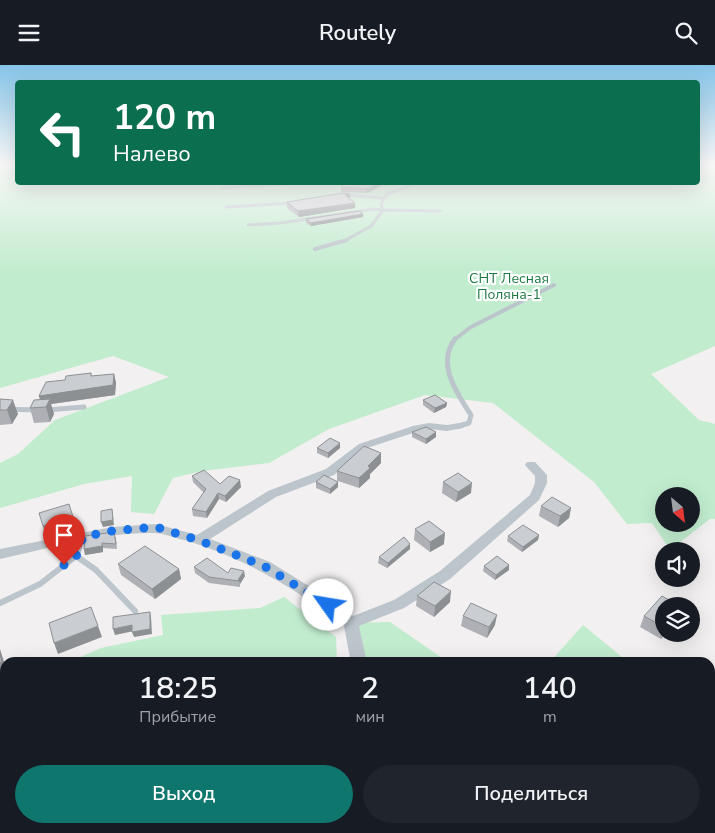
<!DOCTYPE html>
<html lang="ru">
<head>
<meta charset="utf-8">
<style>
  body { margin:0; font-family:"Nunito Sans",sans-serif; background:#20242c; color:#f1f3f6; height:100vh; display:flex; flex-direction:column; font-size:19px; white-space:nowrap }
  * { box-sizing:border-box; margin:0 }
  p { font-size:16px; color:#9ea1a6 }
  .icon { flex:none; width:28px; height:28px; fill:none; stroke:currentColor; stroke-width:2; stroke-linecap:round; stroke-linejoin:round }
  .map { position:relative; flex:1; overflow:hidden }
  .drawer { position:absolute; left:0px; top:592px; width:715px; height:176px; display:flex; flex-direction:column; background:#171b24; border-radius:15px 15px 0 0; box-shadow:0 5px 20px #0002 }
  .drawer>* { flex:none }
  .banner { position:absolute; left:15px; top:15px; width:685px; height:105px; border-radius:5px; box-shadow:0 5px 20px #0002; background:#0b6e4f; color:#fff; overflow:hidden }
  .needle { width:32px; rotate:152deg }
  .fabs { position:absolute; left:655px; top:422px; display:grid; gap:10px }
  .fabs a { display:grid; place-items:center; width:45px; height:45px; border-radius:50%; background:#171b24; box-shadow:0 5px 20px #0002; font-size:25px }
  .pin { position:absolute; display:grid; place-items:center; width:42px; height:42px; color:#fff; margin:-51px -21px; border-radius:50% 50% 50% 0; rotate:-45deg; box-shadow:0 0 5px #0007 }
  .pin .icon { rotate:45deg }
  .me { position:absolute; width:55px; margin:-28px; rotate:302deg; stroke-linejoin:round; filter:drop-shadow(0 0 4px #0008) }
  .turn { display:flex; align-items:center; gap:18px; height:105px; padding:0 15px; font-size:22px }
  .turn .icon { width:65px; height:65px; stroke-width:2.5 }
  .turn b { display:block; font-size:35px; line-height:42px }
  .eta { display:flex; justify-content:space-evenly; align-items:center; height:85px; text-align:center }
  .eta b { font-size:30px; font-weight:600; line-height:35px }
  .cta { display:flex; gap:10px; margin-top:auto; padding:10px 15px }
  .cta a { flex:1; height:58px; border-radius:30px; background:#0f766e; color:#fff; font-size:20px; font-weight:600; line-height:58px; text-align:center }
  .cta a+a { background:#20242c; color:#f1f3f6 }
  header { display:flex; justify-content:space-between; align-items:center; height:65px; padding:0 15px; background:#171b24; font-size:22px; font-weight:600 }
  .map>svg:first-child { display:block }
</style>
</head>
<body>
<header><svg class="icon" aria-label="menu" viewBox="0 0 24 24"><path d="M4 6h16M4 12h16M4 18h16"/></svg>Routely<svg class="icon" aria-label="search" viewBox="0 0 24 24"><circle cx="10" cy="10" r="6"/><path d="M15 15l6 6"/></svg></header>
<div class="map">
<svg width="715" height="768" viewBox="0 0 715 768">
  <rect width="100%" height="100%" fill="#f2f0f0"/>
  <g fill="#c1ecce" fill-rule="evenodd">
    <path d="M0 99H17L18 118H698V99H715V281L651 309 699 355 715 359V454H710L670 485 652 458 627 459 594 417 493 338 425 330 329 364 269 398 202 406 173 413 154 449 131 447 132 411 84 419 0 443V398L18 389 55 355 169 312 113 291 0 323ZM664 431H691V459H664Z"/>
    <path d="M284 532 336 572 337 597H69L101 583 163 570 161 550 260 543Z"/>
    <path d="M390 557 448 597H359L351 558Z"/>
    <path d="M583 560 628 597H550Z"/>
    <path d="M5 626V764H66V768H0V628Z"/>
    <path d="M625 764H691L693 768H626Z"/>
  </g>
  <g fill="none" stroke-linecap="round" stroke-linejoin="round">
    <g stroke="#bcc5cb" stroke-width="3">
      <path d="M221 123 303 118"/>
      <path d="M343 130 383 133"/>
      <path d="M226 142 294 138"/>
      <path d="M248 160 280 158 373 144 383 145 381 139 387 129 418 118"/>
      <path d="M344 176 371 161 383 145 440 146"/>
    </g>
    <g stroke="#bcc5cb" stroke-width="4">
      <path d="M315 184 347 175"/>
      <path d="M454 275 471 262 554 220"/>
    </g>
    <g stroke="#bcc5cb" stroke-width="5">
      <path d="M455 274C436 299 457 328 471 350L469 358 459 361"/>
      <path d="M0 344 38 345"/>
      <path d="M47 345 84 342"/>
    </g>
    <g stroke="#bcc5cb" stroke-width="6">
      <path d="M76 491 96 505 135 546"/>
      <path d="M0 538 40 519 76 491 83 472"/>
    </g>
    <path stroke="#bcc5cb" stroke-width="8" d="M364 768 373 764"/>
    <g fill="#bcc5cb" fill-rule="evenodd">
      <path d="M429 358 447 360 459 358 464 361 463 363 447 366 429 364 419 366 367 383 334 410 276 432 210 474 270 497 333 536 353 551 394 535 440 506 530 430 535 418V411L525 400 527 397H535L547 410V418L539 435 450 514 404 543 359 561 367 598H351L344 561C296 523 242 492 184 475 174 473 164 468 154 468 103 467 50 483 0 494V484L112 462 156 459 197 470 268 426 326 404 359 379 413 361Z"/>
      <path d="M253 764H273L272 768H252Z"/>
    </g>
  </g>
  <g fill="#aeb0b5">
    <path d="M344 118H387L367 128 341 127V122Z"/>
    <path d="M350 129V134L355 138V143L299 152 287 143V137Z"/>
    <path d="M363 149V152L311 161 306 158V154Z"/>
    <path d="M91 308 92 311 114 309 116 318 115 330 51 339 54 349 50 357 34 358 30 343 40 335 39 331 65 315Z"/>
    <path d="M0 334 18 349 12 359 0 360Z"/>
    <path d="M423 335 447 338 446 342 434 348 423 340Z"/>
    <path d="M412 367H436V372L426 379 412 372Z"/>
    <path d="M317 383H340L328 393 317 388Z"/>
    <path d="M381 398 370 409V413L359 423 338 416V422L330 429 316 423V417L337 416V406Z"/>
    <path d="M192 411 220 419 241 422 226 437 219 434 207 453 193 451 192 444 204 428 193 417Z"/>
    <path d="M443 417 471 428 456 437 442 428Z"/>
    <path d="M541 441 571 443 569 453 558 462 539 451Z"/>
    <path d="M415 464 444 479 430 487 414 475Z"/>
    <path d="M539 470 538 475 522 487 507 476 508 471Z"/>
    <path d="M116 472 117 484 103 483V487L85 490 84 484Z"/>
    <path d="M410 484 387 503 378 498 379 492Z"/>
    <path d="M118 499 179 504 181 514 155 534 121 510Z"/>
    <path d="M509 500V505L495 515 483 506 484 501Z"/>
    <path d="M194 502 245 511 240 519V522L209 518 195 508Z"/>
    <path d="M417 531 450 537 434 552 416 541Z"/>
    <path d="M664 541V569H665L661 574 640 562 644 551Z"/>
    <path d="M463 551 495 560 487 573 461 561Z"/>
  </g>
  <g fill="#8d9093">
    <path d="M378 118H387L367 128V124Z"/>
    <path d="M350 129V134L345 130Z"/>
    <path d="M355 138V143L299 152 298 146Z"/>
    <path d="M363 149V152L311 161V158Z"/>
    <path d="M114 309 116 318 115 330 51 339 54 349 50 357 46 342 42 341 39 331Z"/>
    <path d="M13 335 18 349 12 359 7 345Z"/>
    <path d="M447 338 446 342 434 348 435 343Z"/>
    <path d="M436 367V372L426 379V374Z"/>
    <path d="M340 378V383L328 393V388Z"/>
    <path d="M381 388V398L370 409V413L359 423V413L368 401Z"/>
    <path d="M240 415 241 422 226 437 225 431Z"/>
    <path d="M338 417V422L330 429V424Z"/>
    <path d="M472 418 471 428 456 437 458 427Z"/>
    <path d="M218 428 219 434 207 453 206 447Z"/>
    <path d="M571 443 569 453 558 462 560 451Z"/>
    <path d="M112 444 114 460 103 462 101 457Z"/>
    <path d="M73 452 76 462 46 472 43 461Z"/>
    <path d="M445 468 444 479 430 487V477Z"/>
    <path d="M539 470 538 475 522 487 523 482Z"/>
    <path d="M102 478 103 483V487L85 490 84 484Z"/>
    <path d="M410 479V484L387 503 388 498Z"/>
    <path d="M509 500V505L495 515 496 510Z"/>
    <path d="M179 504 181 514 155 534 152 524Z"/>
    <path d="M244 506 245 511 240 519 239 516 238 515Z"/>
    <path d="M451 526 450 537 434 552 435 541Z"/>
    <path d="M150 547 151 552 152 569 134 572 132 567Z"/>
    <path d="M497 550 495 560 487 573 489 562Z"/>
    <path d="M132 560 134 566 115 570 113 564Z"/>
    <path d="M98 561 102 572 58 589 54 578Z"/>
    <path d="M664 565V569H665L661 574Z"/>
    <path d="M0 584 5 600V609L0 611Z"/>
  </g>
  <g fill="#cacdd2" stroke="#8d9093">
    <path d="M344 118H378L367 124 341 122Z"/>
    <path d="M343 128 350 129 345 130 355 138 298 146 287 137Z"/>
    <path d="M359 146 363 149 311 158 306 154Z"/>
    <path d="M91 308V311L114 309 113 320 39 331 46 317 65 315 66 311Z"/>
    <path d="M435 330 447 338 435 343 423 335Z"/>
    <path d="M0 334 13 335 7 345H0Z"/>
    <path d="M50 334 46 342 30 343 34 335Z"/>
    <path d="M426 362 436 367 426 374 412 367Z"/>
    <path d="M330 373 340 378 328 388 317 383Z"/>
    <path d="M364 381 381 388 368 401 370 403 359 413 337 406Z"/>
    <path d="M204 405 220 419 229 411 240 415 225 431 218 428 206 447 192 444 206 424 192 411Z"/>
    <path d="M458 408 472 418 458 427 443 417Z"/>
    <path d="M324 410 338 417 330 424 316 417Z"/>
    <path d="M552 432 571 443 560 451 541 441Z"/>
    <path d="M69 439 73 452 43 461 39 448Z"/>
    <path d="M112 444 113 455 101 457V446Z"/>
    <path d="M429 456 445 468 430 477 415 464Z"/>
    <path d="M523 460 539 470 523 482 508 471Z"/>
    <path d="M114 467 116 479 102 478V481L84 484 85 471Z"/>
    <path d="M404 472 410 479 388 498 379 492Z"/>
    <path d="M145 481 179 504 152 524 118 499Z"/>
    <path d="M497 491 509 500 496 510 484 501Z"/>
    <path d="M207 493 228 508 231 503 244 506 238 515 239 516 209 512 194 502Z"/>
    <path d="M434 517 451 526 435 541 417 531Z"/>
    <path d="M662 531 680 541H664V562L644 551Z"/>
    <path d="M471 538 497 550 489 562 463 551Z"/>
    <path d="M91 542 98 561 54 578 49 558Z"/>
    <path d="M150 547V564L132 567V560L113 564V552Z"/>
    <path d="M0 589 2 597 0 598Z"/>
    <path d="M413 764H481L483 768H404Z"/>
    <rect x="558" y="764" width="42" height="4"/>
  </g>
  <linearGradient id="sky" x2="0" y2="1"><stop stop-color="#85c4e8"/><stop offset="0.48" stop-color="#f9f8f8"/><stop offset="1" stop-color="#f9f8f8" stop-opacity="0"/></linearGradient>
  <rect width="715" height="207" fill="url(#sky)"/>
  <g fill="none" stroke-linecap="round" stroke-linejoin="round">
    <path stroke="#1a73e8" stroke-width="9" stroke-dasharray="0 16.2" d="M64 500 76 492 83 472 112 466 156 462 198 475 264 501 328 540"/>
  </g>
  <g text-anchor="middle" stroke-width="4.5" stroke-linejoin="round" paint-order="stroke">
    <g font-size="14" fill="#1d7943" stroke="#fff">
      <text x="509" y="218">СНТ Лесная<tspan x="509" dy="16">Поляна-1</tspan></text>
    </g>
  </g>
</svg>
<div class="fabs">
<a><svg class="needle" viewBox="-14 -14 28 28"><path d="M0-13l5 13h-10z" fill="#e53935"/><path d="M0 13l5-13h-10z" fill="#9ea1a6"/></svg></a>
<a><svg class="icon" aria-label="sound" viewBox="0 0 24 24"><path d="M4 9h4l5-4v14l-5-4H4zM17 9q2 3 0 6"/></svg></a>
<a><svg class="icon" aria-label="layers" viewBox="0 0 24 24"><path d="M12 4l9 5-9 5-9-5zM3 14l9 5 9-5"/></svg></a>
</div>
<div class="pin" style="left:64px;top:500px;background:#d93025"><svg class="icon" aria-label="arrive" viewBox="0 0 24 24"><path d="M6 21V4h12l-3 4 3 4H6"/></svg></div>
<svg class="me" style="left:328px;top:540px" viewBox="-20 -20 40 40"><circle r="19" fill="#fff"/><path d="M0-13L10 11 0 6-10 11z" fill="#1a73e8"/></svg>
<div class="banner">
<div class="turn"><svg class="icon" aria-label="left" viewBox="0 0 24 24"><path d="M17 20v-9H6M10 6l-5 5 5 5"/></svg><div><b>120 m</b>Налево</div></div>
</div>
<section class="drawer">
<div class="eta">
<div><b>18:25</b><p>Прибытие</p></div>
<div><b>2</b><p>мин</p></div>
<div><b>140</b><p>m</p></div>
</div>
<div class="cta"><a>Выход</a><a>Поделиться</a></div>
</section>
</div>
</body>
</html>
